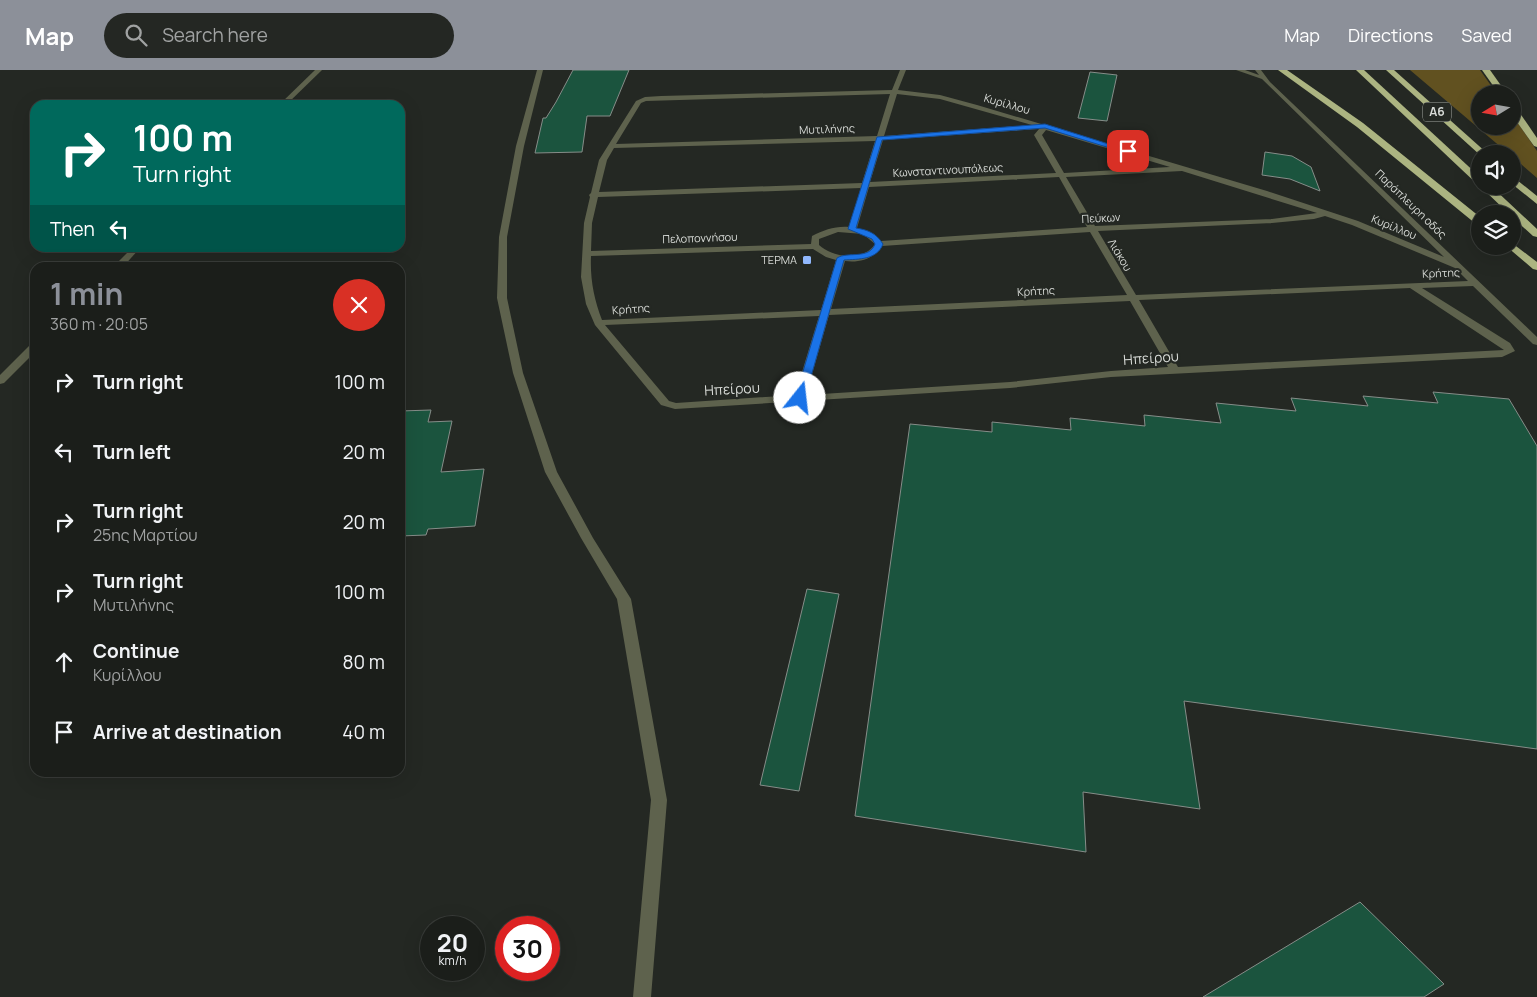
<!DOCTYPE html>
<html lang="en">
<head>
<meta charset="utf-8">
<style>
  body { margin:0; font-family:Manrope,sans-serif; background:#242723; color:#f1f3f6; height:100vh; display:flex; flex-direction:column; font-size:19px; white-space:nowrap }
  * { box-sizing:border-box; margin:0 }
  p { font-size:16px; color:#a0a2a2 }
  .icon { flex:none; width:28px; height:28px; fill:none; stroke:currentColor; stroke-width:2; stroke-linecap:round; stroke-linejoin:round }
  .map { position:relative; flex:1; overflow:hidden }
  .panel { position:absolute; left:30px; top:192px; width:375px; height:515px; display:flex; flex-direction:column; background:#1b1e1a; border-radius:15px; box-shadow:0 5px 20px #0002,0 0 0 1px #393c39 }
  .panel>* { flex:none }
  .banner { position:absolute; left:30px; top:30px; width:375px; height:152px; border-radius:15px; box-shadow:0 5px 20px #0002,0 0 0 1px #393c39; background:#00695c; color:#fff; overflow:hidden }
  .needle { width:32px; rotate:259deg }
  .fabs { position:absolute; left:1471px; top:15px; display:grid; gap:10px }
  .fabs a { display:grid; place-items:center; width:50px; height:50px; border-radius:50%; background:#1b1e1a; box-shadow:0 5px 20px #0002,0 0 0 1px #393c39; font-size:25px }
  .speed { position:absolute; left:420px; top:846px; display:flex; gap:10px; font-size:25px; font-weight:700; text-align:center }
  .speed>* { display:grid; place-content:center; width:65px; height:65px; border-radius:50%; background:#1b1e1a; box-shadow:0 5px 20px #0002,0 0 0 1px #393c39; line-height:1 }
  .speed small { font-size:12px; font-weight:400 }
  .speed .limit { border:8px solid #d22; background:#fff; color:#111 }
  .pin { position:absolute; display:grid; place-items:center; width:42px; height:42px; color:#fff; margin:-21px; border-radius:10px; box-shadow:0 2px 8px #0006 }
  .me { position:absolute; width:55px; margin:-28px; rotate:16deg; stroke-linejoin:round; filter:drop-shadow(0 0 4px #0008) }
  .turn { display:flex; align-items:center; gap:18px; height:105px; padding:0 20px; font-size:22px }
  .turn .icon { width:65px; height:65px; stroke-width:2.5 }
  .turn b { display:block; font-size:35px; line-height:42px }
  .then { display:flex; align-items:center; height:48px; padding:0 20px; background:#0003; gap:10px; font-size:19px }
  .round { display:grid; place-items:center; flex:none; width:52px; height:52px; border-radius:26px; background:#242723 }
  .summary { display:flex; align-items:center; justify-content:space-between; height:85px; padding:0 20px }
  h1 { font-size:30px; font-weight:700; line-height:38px; color:#8c9099 }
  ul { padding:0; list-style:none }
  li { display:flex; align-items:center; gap:15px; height:70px; padding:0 20px }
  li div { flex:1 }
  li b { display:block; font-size:19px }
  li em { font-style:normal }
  header { display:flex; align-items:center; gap:30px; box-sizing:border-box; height:70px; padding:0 25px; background:#8c9099; color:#fff }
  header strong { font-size:24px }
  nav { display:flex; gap:28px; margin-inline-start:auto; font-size:18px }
  .search { width:350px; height:45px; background:#242723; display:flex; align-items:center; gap:12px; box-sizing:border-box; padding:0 18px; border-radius:28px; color:#a0a2a2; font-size:19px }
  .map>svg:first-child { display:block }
</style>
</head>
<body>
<header>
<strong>Map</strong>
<div class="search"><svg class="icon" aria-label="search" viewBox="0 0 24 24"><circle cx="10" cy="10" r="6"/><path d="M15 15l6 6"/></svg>Search here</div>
<nav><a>Map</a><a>Directions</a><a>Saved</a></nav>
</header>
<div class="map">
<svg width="1537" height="927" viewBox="0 0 1537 927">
  <rect width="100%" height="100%" fill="#242823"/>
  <path fill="#615120" d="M1410 0H1480L1497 24H1480V56H1512L1513 46 1537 81V108L1513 87 1512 84H1509Z"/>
  <g fill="#1b543e" stroke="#868d89">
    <path d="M573 0H629L610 46H587L582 82 535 83 543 48H546L556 32Z"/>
    <path d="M1090 2 1117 5 1107 51 1078 48Z"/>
    <path d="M1265 82 1292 86 1311 97 1320 121 1290 109 1262 105Z"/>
    <path d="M1433 322 1509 329 1537 376V679L1184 631 1200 739 1083 722 1086 782 855 746 910 354 992 362V352L1071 360 1070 348 1145 356 1144 345 1221 353 1216 333 1296 341 1291 328 1368 336 1363 326 1438 333Z"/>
    <path d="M431 340 428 352 452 351 441 402 484 399 475 456 428 459 426 465 400 466V341Z"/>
    <path d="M807 519 839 524 799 721 760 715Z"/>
    <path d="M1360 832 1444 914 1424 927H1203Z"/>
  </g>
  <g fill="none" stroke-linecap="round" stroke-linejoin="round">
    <g fill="#5e624d" fill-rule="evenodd">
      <path d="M315 0H322L286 35H279Z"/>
      <path d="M537 0H543L524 76 507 167V228L523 303 557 402 593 468 631 529 667 730 651 927H633L651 730 617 529 581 468 545 402 513 303 497 228 499 167 516 76Z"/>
      <path d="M900 0H906L898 20 940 25 977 35 1267 121 1358 151 1444 187 1262 9 1236 0H1245L1259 5 1255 0H1261L1270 12 1537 267V275L1533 274 1473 216 1422 218 1510 273 1515 281 1502 287 1111 307 1010 318 675 339 661 335 595 255 586 234 581 207 584 153 590 127 589 125 591 123 599 90 636 31 645 27 661 26 892 20ZM890 24 877 66 616 74 641 33 646 31ZM897 24 940 29 1032 55 884 66ZM1039 59 1034 65 1056 103 870 112 883 70ZM1046 60 1170 97 1064 103 1042 65ZM875 71 862 113 599 122 607 90 614 78ZM1182 101 1317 143 1272 149 1095 156 1066 107ZM1059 107 1087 157 881 171 874 164 857 158 869 117ZM861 118 849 157C835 156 824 160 812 166L811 174 591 181 592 153 598 127ZM1325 146 1352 155 1455 198 1468 211 1136 225 1098 161 1272 153 1314 149ZM838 162 863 164 875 174C863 192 834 188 819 175V169ZM1090 162 1127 225 831 239 845 191C859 193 874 189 882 176ZM813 179 826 187 836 190 821 240 602 250C594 229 590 209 591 186ZM1410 218 1504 280 1178 297 1139 230ZM1130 231 1168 297 1111 301 1010 312 806 325 829 245ZM819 246 795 325 676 333 669 331 605 255Z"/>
      <path d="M132 178H140L122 198H112Z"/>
      <path d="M35 273V282L4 313 0 314V305L31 274Z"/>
    </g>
    <g fill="#acb481" fill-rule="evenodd">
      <path d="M1278 0H1287L1363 53 1480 147V155L1476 154 1357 57Z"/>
      <path d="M1356 0H1364L1480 107V115L1477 114Z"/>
      <path d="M1386 0H1394L1488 84 1480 85Z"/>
      <path d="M1482 0H1490L1507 24H1499Z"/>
      <path d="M1512 36H1515L1537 68V77L1534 76 1512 45Z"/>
      <path d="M1512 106 1537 126V134L1512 114Z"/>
      <path d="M1480 116H1491L1537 159V167L1533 166 1512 147V144H1509Z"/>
      <path d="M1512 173 1537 192V200L1533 199 1506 176H1512Z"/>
    </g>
  </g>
  <path fill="#1a73e8" stroke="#114b97" d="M1045 54 1131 81 1126 83 1045 58 882 70 856 158C868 160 876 163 883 174 877 190 859 189 844 190L805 328 800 331 796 330 795 328 837 188C848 181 869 190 875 174L872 169 848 159 877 67Z"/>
  <rect fill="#91b8fd" stroke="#242823" stroke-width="2" x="802" y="185" width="10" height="10" rx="2.5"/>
  <g text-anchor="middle" stroke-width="4.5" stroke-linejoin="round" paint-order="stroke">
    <g font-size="11" fill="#d9dcd8" stroke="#242823">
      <text transform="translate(1007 34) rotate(16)" y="4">Κυρίλλου</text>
      <text transform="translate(827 59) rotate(-2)" y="4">Μυτιλήνης</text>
      <text transform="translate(948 100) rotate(-3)" y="4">Κωνσταντινουπόλεως</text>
      <text transform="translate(1411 134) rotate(44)" y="4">Παράπλευρη οδός</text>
      <text transform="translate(1101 148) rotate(-3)" y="4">Πεύκων</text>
      <text transform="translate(1394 157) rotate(22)" y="4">Κυρίλλου</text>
      <text transform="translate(700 168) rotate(-2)" y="4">Πελοποννήσου</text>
      <text transform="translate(1120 185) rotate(59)" y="4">Λιάκου</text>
      <text transform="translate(1441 203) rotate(-2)" y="4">Κρήτης</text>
      <text transform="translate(1036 221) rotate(-3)" y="4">Κρήτης</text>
      <text transform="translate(631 239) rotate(-4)" y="4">Κρήτης</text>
    </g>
    <g font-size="11" fill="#d9dcd8" stroke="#242823" text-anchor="end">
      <text x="797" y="194">ΤΕΡΜΑ</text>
    </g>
    <rect fill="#242823" stroke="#a3a6a2" stroke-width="1" x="1423" y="32.5" width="28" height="19" rx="4"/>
    <g font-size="12" font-weight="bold" fill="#d9dcd8">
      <text x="1437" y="46">Α6</text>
    </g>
    <g font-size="14" fill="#d9dcd8" stroke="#242823">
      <text transform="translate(1151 288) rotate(-4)" y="5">Ηπείρου</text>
      <text transform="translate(732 319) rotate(-3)" y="5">Ηπείρου</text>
    </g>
  </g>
</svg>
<div class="fabs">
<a><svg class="needle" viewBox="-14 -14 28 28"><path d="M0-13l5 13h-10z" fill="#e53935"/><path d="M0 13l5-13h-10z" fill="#a0a2a2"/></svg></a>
<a><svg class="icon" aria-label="sound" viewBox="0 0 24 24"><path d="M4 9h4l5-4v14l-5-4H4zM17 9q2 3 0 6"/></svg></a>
<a><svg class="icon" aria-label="layers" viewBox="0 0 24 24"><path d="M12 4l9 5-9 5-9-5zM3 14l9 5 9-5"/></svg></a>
</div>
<div class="speed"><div>20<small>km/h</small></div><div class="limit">30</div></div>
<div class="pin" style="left:1128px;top:81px;background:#d93025"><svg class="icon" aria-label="arrive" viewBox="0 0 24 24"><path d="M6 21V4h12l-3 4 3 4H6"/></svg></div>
<svg class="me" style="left:800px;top:328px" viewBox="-20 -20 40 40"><circle r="19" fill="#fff"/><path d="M0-13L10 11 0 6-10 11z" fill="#1a73e8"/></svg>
<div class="banner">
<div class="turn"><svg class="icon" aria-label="right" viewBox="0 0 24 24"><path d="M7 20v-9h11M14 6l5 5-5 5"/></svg><div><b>100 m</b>Turn right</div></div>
<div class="then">Then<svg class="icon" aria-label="left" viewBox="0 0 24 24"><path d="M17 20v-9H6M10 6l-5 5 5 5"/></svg></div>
</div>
<section class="panel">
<div class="summary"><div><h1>1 min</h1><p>360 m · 20:05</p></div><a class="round" style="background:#d93025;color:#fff"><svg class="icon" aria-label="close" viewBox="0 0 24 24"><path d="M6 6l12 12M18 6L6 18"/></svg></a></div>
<ul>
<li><svg class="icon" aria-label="right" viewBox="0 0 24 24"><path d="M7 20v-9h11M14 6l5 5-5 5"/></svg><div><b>Turn right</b></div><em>100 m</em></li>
<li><svg class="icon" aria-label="left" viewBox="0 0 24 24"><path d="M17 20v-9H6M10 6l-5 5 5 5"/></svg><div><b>Turn left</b></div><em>20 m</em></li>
<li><svg class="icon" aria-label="right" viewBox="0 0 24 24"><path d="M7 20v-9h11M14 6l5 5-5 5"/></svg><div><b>Turn right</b><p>25ης Μαρτίου</p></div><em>20 m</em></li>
<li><svg class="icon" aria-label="right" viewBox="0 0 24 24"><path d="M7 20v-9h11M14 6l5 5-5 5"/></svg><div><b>Turn right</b><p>Μυτιλήνης</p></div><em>100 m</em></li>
<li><svg class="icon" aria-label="ahead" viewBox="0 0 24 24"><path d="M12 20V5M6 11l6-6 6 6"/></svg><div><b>Continue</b><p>Κυρίλλου</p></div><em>80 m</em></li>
<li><svg class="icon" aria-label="arrive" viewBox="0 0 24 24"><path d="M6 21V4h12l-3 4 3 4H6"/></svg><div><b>Arrive at destination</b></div><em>40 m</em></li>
</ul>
</section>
</div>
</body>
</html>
